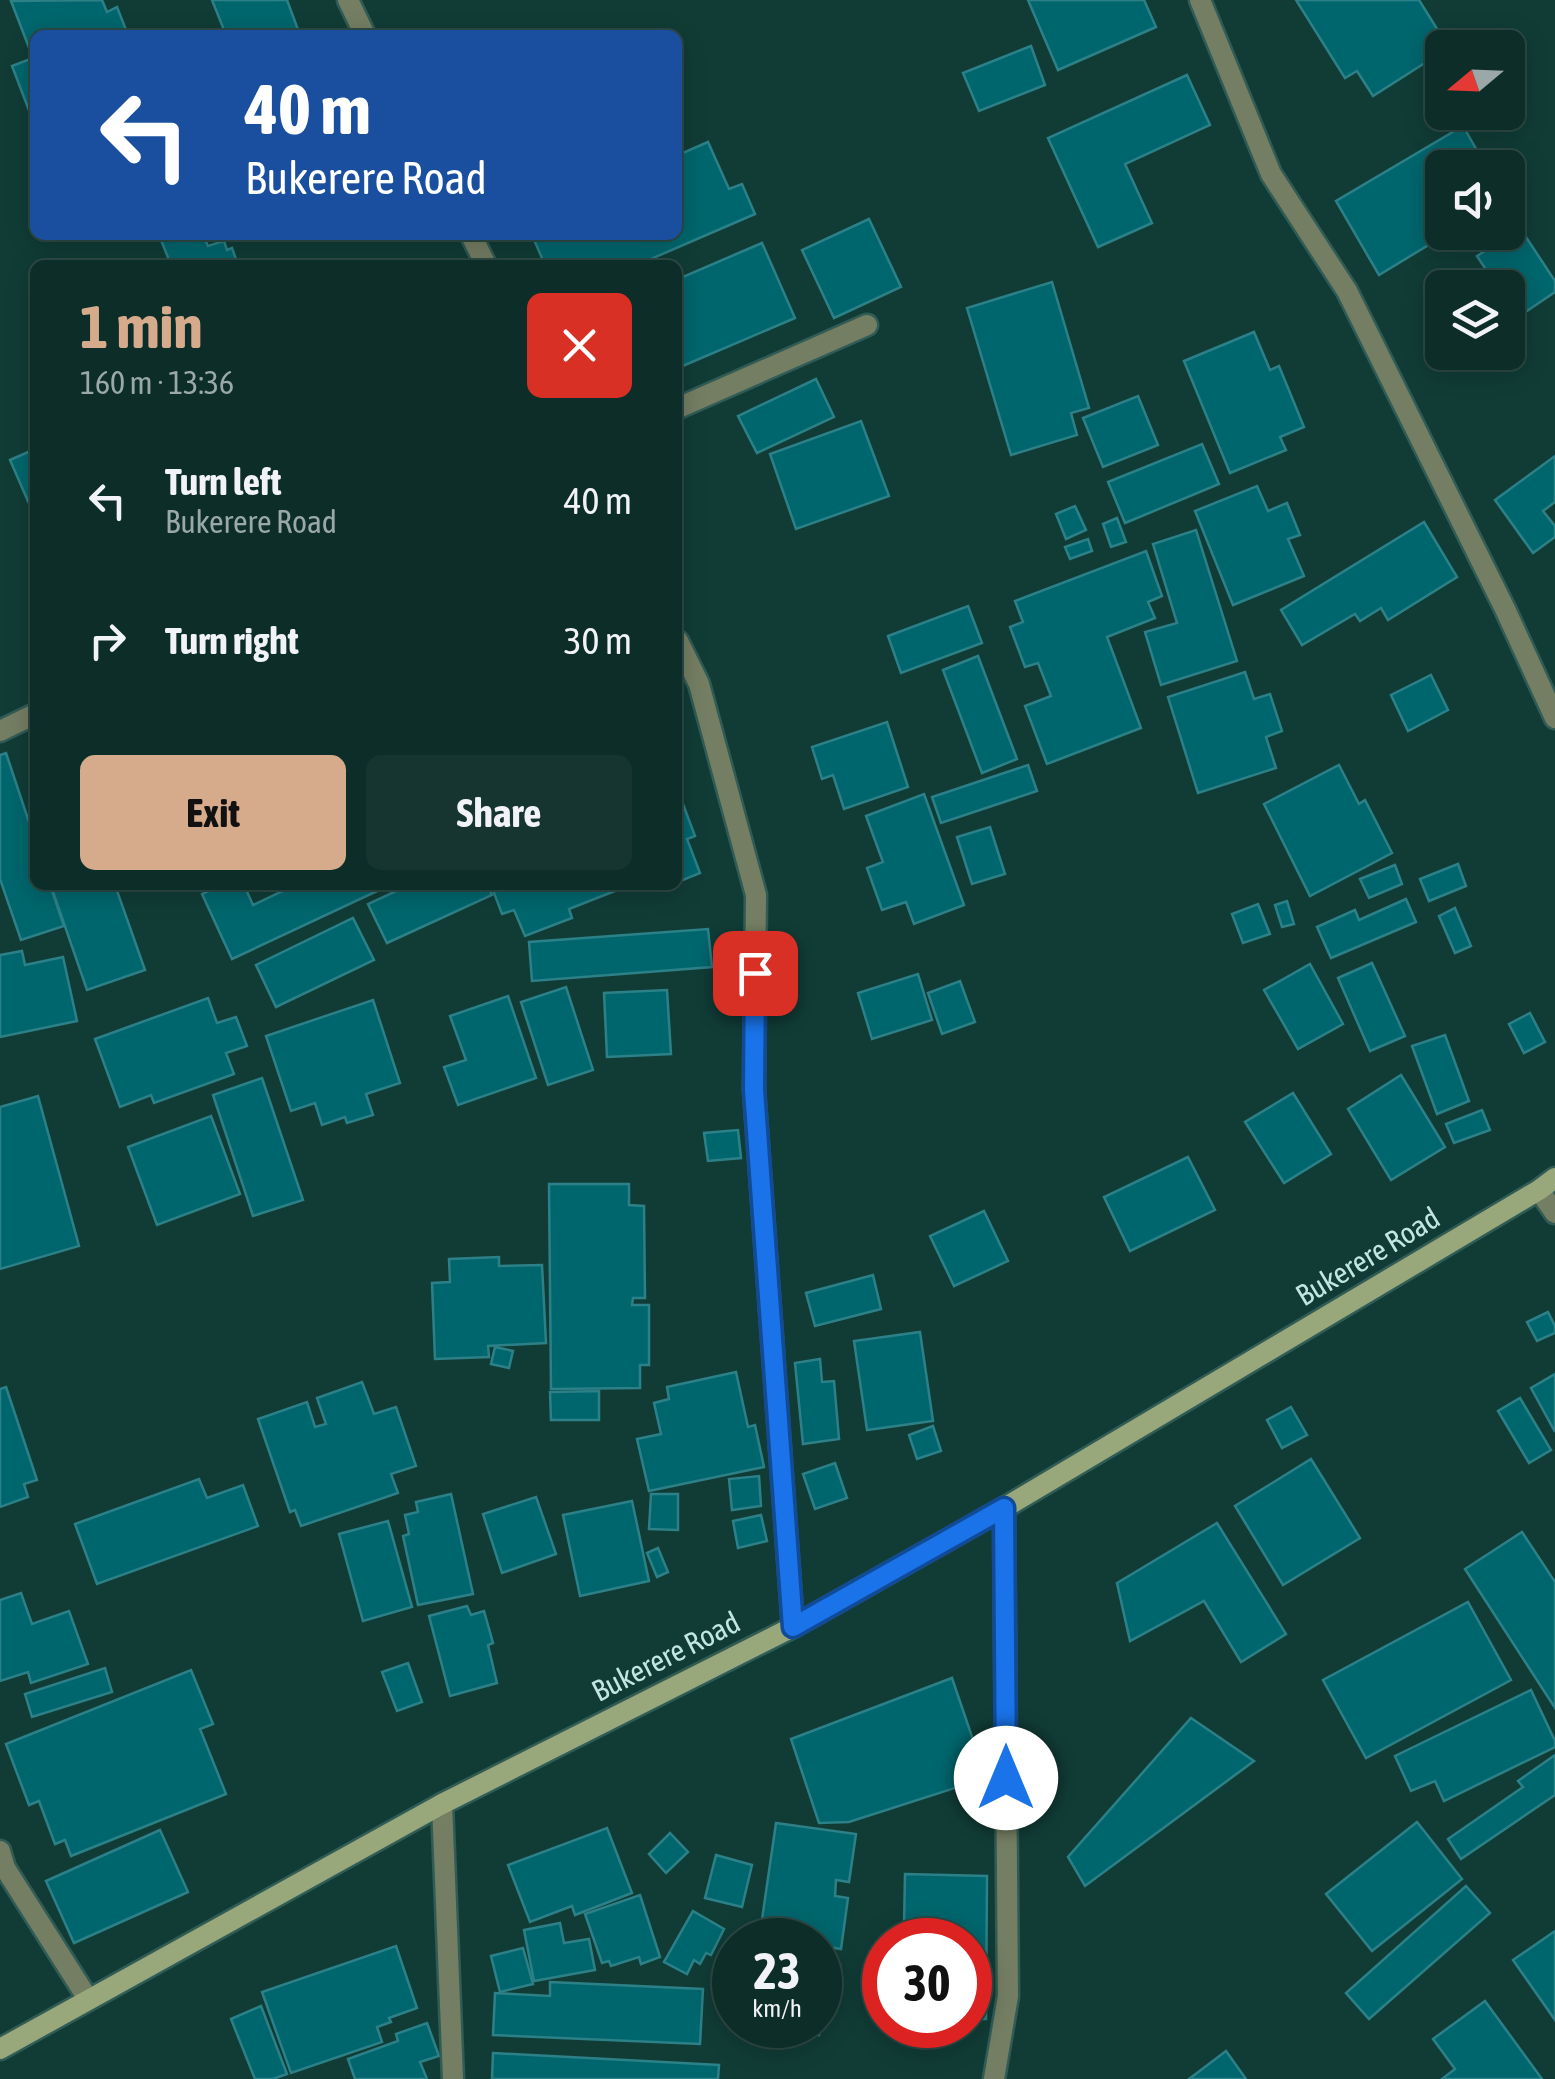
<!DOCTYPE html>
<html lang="en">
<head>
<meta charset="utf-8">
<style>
  body { margin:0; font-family:"Asap Condensed",sans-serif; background:#163530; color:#f1f3f6; height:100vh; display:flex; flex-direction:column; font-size:38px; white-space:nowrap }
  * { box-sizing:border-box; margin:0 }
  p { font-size:32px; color:#9aa8a8 }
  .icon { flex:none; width:55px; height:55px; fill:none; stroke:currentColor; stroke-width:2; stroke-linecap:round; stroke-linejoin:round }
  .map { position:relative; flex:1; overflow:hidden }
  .drawer { position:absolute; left:30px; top:260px; width:652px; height:630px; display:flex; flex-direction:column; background:#0d2d28; border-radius:15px; box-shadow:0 5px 25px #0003,0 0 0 2px #2d4945 }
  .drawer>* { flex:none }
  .top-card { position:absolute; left:30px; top:30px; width:652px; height:210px; border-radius:15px; box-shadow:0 5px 25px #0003,0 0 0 2px #2d4945; background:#1a4fa0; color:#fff; overflow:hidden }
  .needle { width:65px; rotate:251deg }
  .controls { position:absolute; left:1425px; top:30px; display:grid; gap:20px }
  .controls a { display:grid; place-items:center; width:100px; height:100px; border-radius:15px; background:#0d2d28; box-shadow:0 5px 25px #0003,0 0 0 2px #2d4945; font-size:50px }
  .speed { position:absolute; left:712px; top:1918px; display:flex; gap:20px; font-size:50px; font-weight:700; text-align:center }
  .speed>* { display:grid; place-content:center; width:130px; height:130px; border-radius:50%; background:#0d2d28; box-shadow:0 5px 25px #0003,0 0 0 2px #2d4945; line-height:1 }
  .speed small { font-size:25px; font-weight:400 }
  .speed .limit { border:15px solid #d22; background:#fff; color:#111 }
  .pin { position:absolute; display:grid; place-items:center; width:85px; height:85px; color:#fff; margin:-42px; border-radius:20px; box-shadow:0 5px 15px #0006 }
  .me { position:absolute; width:110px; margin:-55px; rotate:0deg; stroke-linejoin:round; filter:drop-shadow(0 0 8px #0008) }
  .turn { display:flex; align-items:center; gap:35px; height:210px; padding:0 50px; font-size:45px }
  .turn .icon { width:130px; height:130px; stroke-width:2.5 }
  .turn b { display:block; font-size:70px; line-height:85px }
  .round { display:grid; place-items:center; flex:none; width:105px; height:105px; border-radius:15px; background:#163530 }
  .overview { display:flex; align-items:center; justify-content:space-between; height:170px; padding:0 50px }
  h1 { font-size:60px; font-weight:700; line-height:75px; color:#d6ab8b }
  .primary-button { display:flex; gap:20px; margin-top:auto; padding:20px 50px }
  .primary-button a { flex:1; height:115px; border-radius:15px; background:#d6ab8b; color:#111; font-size:40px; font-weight:700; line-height:115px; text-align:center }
  .primary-button a+a { background:#163530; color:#f1f3f6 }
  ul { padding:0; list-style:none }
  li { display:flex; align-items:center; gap:30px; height:140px; padding:0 50px }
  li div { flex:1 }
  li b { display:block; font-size:38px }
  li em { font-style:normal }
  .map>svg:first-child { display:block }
</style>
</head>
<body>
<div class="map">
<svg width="1555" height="2079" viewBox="0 0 1555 2079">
  <rect width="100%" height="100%" fill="#113c36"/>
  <g fill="#00666d" stroke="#2c8087" stroke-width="2.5">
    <path d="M102 0 107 12 117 7 128 35H35V126L12 66 33 58 11 1Z"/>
    <path d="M212 0H287L300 35H226Z"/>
    <path d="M1028 0H1144L1156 27 1058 70Z"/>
    <path d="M1296 0H1419L1449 48H1442V52L1373 96 1357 71 1345 78Z"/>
    <path d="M1031 46 1045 85 979 111 963 73Z"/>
    <path d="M1187 75 1210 125 1125 164 1152 223 1098 247 1048 138Z"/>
    <path d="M1463 126 1487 168H1442V232H1450L1379 275 1336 201Z"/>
    <path d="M708 142 729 189 742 184 755 214 637 265H545L532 235H678V155Z"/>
    <path d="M869 219 901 287 834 318 802 250Z"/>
    <path d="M1520 228 1555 281V292L1518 317 1508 301V288H1498L1477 256Z"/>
    <path d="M159 235H203L208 246 224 241 227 250 232 248 238 265H171Z"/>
    <path d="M762 243 795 318 678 368V279Z"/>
    <path d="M1052 282 1089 408 1071 413 1077 435 1011 455 967 308Z"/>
    <path d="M1254 332 1270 370 1279 366 1304 427 1280 437 1286 450 1230 473 1184 361Z"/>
    <path d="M816 379 834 417 757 453 738 416Z"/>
    <path d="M1138 396 1158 445 1103 467 1083 418Z"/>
    <path d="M861 421 889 496 796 529 770 454Z"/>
    <path d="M1202 444 1219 484 1125 523 1108 482Z"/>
    <path d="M35 449V515H34L10 460Z"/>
    <path d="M1555 456V502L1543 511 1555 526V537L1533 553 1495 500Z"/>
    <path d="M1257 486 1268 511 1287 503 1300 535 1288 539 1304 576 1233 605 1195 511Z"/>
    <path d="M1075 506 1086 530 1066 539 1056 514Z"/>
    <path d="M1117 518 1126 542 1111 547 1103 524Z"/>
    <path d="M1424 522 1457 577 1388 620 1381 608 1360 621 1355 614 1302 645 1281 610Z"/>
    <path d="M1196 530 1237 661 1161 685 1145 632 1177 623 1153 544Z"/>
    <path d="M1088 539 1092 551 1070 559 1065 547Z"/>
    <path d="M1146 551 1162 596 1148 602 1155 618 1107 637 1141 728 1047 764 1025 706 1051 696 1038 663 1025 667 1010 627 1023 622 1015 601Z"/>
    <path d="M968 606 982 643 901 673 888 636Z"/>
    <path d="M978 656 1017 759 982 773 943 670Z"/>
    <path d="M1245 672 1254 699 1270 694 1282 731 1266 737 1276 768 1198 793 1168 697Z"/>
    <path d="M1431 675 1448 710 1408 731 1391 695Z"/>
    <path d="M887 722 908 787 844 809 833 775 822 779 812 747Z"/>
    <path d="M6 753 35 840V885H50L64 926 21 940 0 879V755Z"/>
    <path d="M1028 765 1037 791 941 823 932 797Z"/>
    <path d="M1339 765 1359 804 1365 800 1392 853 1310 896 1264 804Z"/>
    <path d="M924 794 964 905 914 924 906 902 882 910 867 868 883 862 866 816Z"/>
    <path d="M678 796H680L695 836 687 839 700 873 678 882Z"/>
    <path d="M990 827 1005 874 972 884 957 837Z"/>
    <path d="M1458 864 1466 886 1429 901 1420 879Z"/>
    <path d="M1395 865 1402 884 1369 898 1360 879Z"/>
    <path d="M55 885H115L145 970 87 990 51 886Z"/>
    <path d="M221 885H244L253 905 295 885H390L232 959 202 894Z"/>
    <path d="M409 885H487L492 895 387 943 368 904Z"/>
    <path d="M491 885H630L569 909 572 918 525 936 514 910 502 914Z"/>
    <path d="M1406 899 1416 922 1331 958 1317 927 1355 910 1359 920Z"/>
    <path d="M1287 901 1294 924 1282 927 1275 905Z"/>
    <path d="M1258 904 1270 934 1243 943 1232 914Z"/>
    <path d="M1455 908 1471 946 1455 953 1439 916Z"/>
    <path d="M353 918 374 960 276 1007 256 965Z"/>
    <path d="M708 929 712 967 532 981 529 942Z"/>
    <path d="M22 951 25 965 63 957 77 1021 0 1037V955Z"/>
    <path d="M1372 963 1405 1036 1370 1051 1338 978Z"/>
    <path d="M1310 964 1343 1024 1298 1049 1264 990Z"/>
    <path d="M918 974 932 1020 872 1039 858 993Z"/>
    <path d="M960 981 975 1022 942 1034 928 993Z"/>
    <path d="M566 987 593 1070 548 1085 521 1002Z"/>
    <path d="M667 990 671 1054 607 1057 604 993Z"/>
    <path d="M508 996 536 1078 458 1105 444 1067 466 1060 450 1016Z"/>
    <path d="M208 998 217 1023 236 1017 247 1046 226 1053 234 1074 154 1103 151 1095 120 1107 95 1039Z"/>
    <path d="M373 1000 400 1083 366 1094 373 1115 347 1123 345 1117 322 1125 315 1103 291 1111 266 1036Z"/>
    <path d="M1530 1013 1545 1042 1524 1053 1509 1024Z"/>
    <path d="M1445 1035 1469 1101 1437 1114 1412 1046Z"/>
    <path d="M1401 1075 1445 1147 1391 1180 1348 1109Z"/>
    <path d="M262 1078 303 1200 253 1216 213 1095Z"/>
    <path d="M1293 1093 1331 1154 1284 1183 1245 1122Z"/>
    <path d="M38 1096 79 1246 0 1269V1107Z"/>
    <path d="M1482 1110 1490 1130 1454 1143 1446 1124Z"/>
    <path d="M211 1116 240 1194 157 1225 128 1147Z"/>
    <path d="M738 1130 741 1158 708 1161 704 1133Z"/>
    <path d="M1188 1157 1215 1210 1130 1251 1104 1197Z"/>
    <path d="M549 1184H629V1205L644 1206 645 1298H633L632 1305H649V1365H640V1388L551 1389Z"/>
    <path d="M984 1211 1008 1261 954 1286 930 1236Z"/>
    <path d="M499 1257V1266L542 1265 546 1343 488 1346 489 1357 435 1359 432 1283 450 1282 449 1259Z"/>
    <path d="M873 1275 881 1309 815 1326 806 1293Z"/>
    <path d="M1548 1312 1555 1326V1333L1537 1341 1527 1322Z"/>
    <path d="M920 1332 933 1421 867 1430 854 1341Z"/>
    <path d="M495 1347 513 1351 509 1368 491 1364Z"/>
    <path d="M820 1359 822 1382 834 1381 839 1439 803 1444 795 1363Z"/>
    <path d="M736 1372 748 1427 755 1425 764 1467 649 1491 637 1439 661 1434 654 1403 669 1399 667 1387Z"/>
    <path d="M1555 1374V1432L1531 1388Z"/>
    <path d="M362 1382 374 1414 396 1407 416 1466 391 1474 398 1493 301 1526 295 1510 290 1512 258 1419 307 1402 315 1427 326 1424 317 1398Z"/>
    <path d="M6 1387 37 1480 24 1484 28 1497 0 1507V1389Z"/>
    <path d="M599 1391V1420H551L550 1392Z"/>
    <path d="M1520 1398 1551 1450 1529 1463 1498 1411Z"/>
    <path d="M1291 1407 1307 1435 1282 1448 1267 1420Z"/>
    <path d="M933 1426 941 1451 917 1459 909 1435Z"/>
    <path d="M1311 1459 1360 1538 1283 1585 1235 1506Z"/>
    <path d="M835 1463 847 1498 815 1509 803 1474Z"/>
    <path d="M759 1476 761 1506 732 1510 729 1479Z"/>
    <path d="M199 1479 207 1498 243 1485 258 1526 97 1584 75 1524Z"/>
    <path d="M451 1494 473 1594 418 1605 403 1536 409 1534 405 1515 418 1512 416 1502Z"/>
    <path d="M651 1494H678V1530L649 1529Z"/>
    <path d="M536 1497 556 1554 502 1573 483 1514Z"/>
    <path d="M632 1501 649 1581 580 1596 563 1515Z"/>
    <path d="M761 1515 767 1541 738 1548 733 1521Z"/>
    <path d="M388 1521 412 1607 363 1621 339 1534Z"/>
    <path d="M1217 1523 1286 1634 1241 1662 1204 1601 1130 1641 1117 1583Z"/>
    <path d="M1522 1532 1555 1582V1708L1465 1569Z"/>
    <path d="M658 1548 668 1572 657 1577 647 1553Z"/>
    <path d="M21 1593 32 1624 69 1611 88 1664 31 1683 28 1672 0 1681V1600Z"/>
    <path d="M1468 1602 1511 1680 1366 1758 1323 1680Z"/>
    <path d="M467 1606 471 1615 484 1611 493 1643 488 1645 497 1683 450 1696 429 1616Z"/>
    <path d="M408 1663 422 1702 397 1711 382 1672Z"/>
    <path d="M105 1668 112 1692 32 1717 25 1694Z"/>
    <path d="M191 1670 213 1724 200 1729 226 1794 71 1856 65 1840 55 1844 39 1801 29 1805 6 1744Z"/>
    <path d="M952 1678 986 1778 849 1822 819 1823 791 1739Z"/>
    <path d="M1531 1690 1555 1741V1747L1444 1801 1435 1781 1411 1791 1395 1756Z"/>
    <path d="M1191 1718 1254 1761 1085 1886 1068 1857Z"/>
    <path d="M1555 1755V1795L1461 1859 1448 1839 1523 1787 1518 1781Z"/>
    <path d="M1417 1822 1462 1879 1372 1951 1326 1894Z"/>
    <path d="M776 1823 856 1834 849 1882 836 1880 835 1896 848 1898 841 1949 829 1947 827 1964 840 1965 833 2013 822 2012 819 2035 758 2026 820 2025V1940H759Z"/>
    <path d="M607 1828 632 1893 575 1915 572 1906 530 1922 508 1865Z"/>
    <path d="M160 1830 188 1892 74 1943 46 1881Z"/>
    <path d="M670 1833 688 1852 666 1873 649 1854Z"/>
    <path d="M716 1855 752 1865 742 1907 705 1898Z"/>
    <path d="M905 1874 987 1876 986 2019H970V1940H918V1926L904 1925Z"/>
    <path d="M1466 1886 1490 1913 1369 2019 1346 1993Z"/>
    <path d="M640 1895 660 1957 641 1964 639 1957 611 1966 609 1961 602 1963 585 1914Z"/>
    <path d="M693 1911 724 1929 711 1955 706 1953 700 1964 694 1960 687 1974 664 1962Z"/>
    <path d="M560 1923 564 1943 589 1939 595 1970 534 1981 524 1930Z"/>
    <path d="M1555 1931V2020L1513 1960Z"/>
    <path d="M396 1946 417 2008 389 2018 391 2022 377 2027 382 2042 291 2073 262 1992Z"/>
    <path d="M523 1948 533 1984 500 1992 491 1956Z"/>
    <path d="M550 1982 703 1989 700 2044 493 2035 495 1993 550 1996Z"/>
    <path d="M1485 2001 1542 2079H1442L1455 2069 1433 2039Z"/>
    <path d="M261 2006 287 2074 273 2079H255L231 2019Z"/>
    <path d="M427 2023 439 2056 420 2062 427 2079H355L348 2059 398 2041 396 2034Z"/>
    <path d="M1226 2051 1246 2079H1189Z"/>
    <path d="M493 2053 719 2065 718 2079H492Z"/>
  </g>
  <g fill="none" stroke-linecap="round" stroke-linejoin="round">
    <defs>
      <g id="street">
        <path d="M348 0 365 35"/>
        <path d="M1200 0 1271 174 1347 291 1505 609 1555 718"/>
        <path d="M471 235 486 265"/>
        <path d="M678 408 867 325"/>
        <path d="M678 641 699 684 756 895 754 1090 793 1627"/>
        <path d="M0 731 35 714"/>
        <path d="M1539 1190 1555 1213"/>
        <path d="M442 1804 453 2079"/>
        <path d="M0 1851 5 1868 88 1999"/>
        <path d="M994 2079 1008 1996 1004 1508"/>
      </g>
      <path id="secondary" d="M0 2049 442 1804 793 1627 1004 1508 1539 1190 1555 1178"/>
    </defs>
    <use href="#street" stroke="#315b55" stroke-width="25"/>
    <use href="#secondary" stroke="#315b55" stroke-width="25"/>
    <use href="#street" stroke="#747e62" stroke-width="20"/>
    <use href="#secondary" stroke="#98a87b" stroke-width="20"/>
  </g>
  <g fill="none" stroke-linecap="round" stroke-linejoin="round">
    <defs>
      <path id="route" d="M755 973 754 1090 793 1627 1004 1508 1006 1778"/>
    </defs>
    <use href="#route" stroke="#114b97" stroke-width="25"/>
    <use href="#route" stroke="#1a73e8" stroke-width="18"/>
  </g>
  <g text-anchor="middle" stroke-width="8" stroke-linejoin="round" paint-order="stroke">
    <g font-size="30" fill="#c2e7e0" stroke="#113c36">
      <text transform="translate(1368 1257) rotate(-31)" y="10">Bukerere Road</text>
      <text transform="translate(666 1657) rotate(-27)" y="10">Bukerere Road</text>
    </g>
  </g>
</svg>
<div class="controls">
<a><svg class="needle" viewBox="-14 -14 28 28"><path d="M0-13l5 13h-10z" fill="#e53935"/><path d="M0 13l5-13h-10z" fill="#9aa8a8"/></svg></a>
<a><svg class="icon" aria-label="sound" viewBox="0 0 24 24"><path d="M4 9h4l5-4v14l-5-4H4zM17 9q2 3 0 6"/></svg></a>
<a><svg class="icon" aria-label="layers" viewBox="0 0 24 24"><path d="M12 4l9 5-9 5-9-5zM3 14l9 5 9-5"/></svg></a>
</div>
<div class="speed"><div>23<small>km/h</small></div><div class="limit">30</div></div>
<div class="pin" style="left:755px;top:973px;background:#d93025"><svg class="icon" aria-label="arrive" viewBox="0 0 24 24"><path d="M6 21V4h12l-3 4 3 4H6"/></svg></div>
<svg class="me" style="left:1006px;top:1778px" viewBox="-20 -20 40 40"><circle r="19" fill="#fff"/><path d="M0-13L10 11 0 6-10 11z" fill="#1a73e8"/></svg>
<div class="top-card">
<div class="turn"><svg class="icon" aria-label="left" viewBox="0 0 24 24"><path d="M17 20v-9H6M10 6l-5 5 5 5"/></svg><div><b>40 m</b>Bukerere Road</div></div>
</div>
<section class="drawer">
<div class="overview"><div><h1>1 min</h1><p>160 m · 13:36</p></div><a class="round" style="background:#d93025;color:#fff"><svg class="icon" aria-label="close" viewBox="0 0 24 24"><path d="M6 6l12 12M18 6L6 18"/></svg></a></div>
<ul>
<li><svg class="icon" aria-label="left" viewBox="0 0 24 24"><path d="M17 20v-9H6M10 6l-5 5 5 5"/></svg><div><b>Turn left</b><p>Bukerere Road</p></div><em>40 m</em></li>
<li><svg class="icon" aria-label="right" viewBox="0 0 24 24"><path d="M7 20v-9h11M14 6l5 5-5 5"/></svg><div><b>Turn right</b></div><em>30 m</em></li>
</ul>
<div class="primary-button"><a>Exit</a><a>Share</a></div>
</section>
</div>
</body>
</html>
